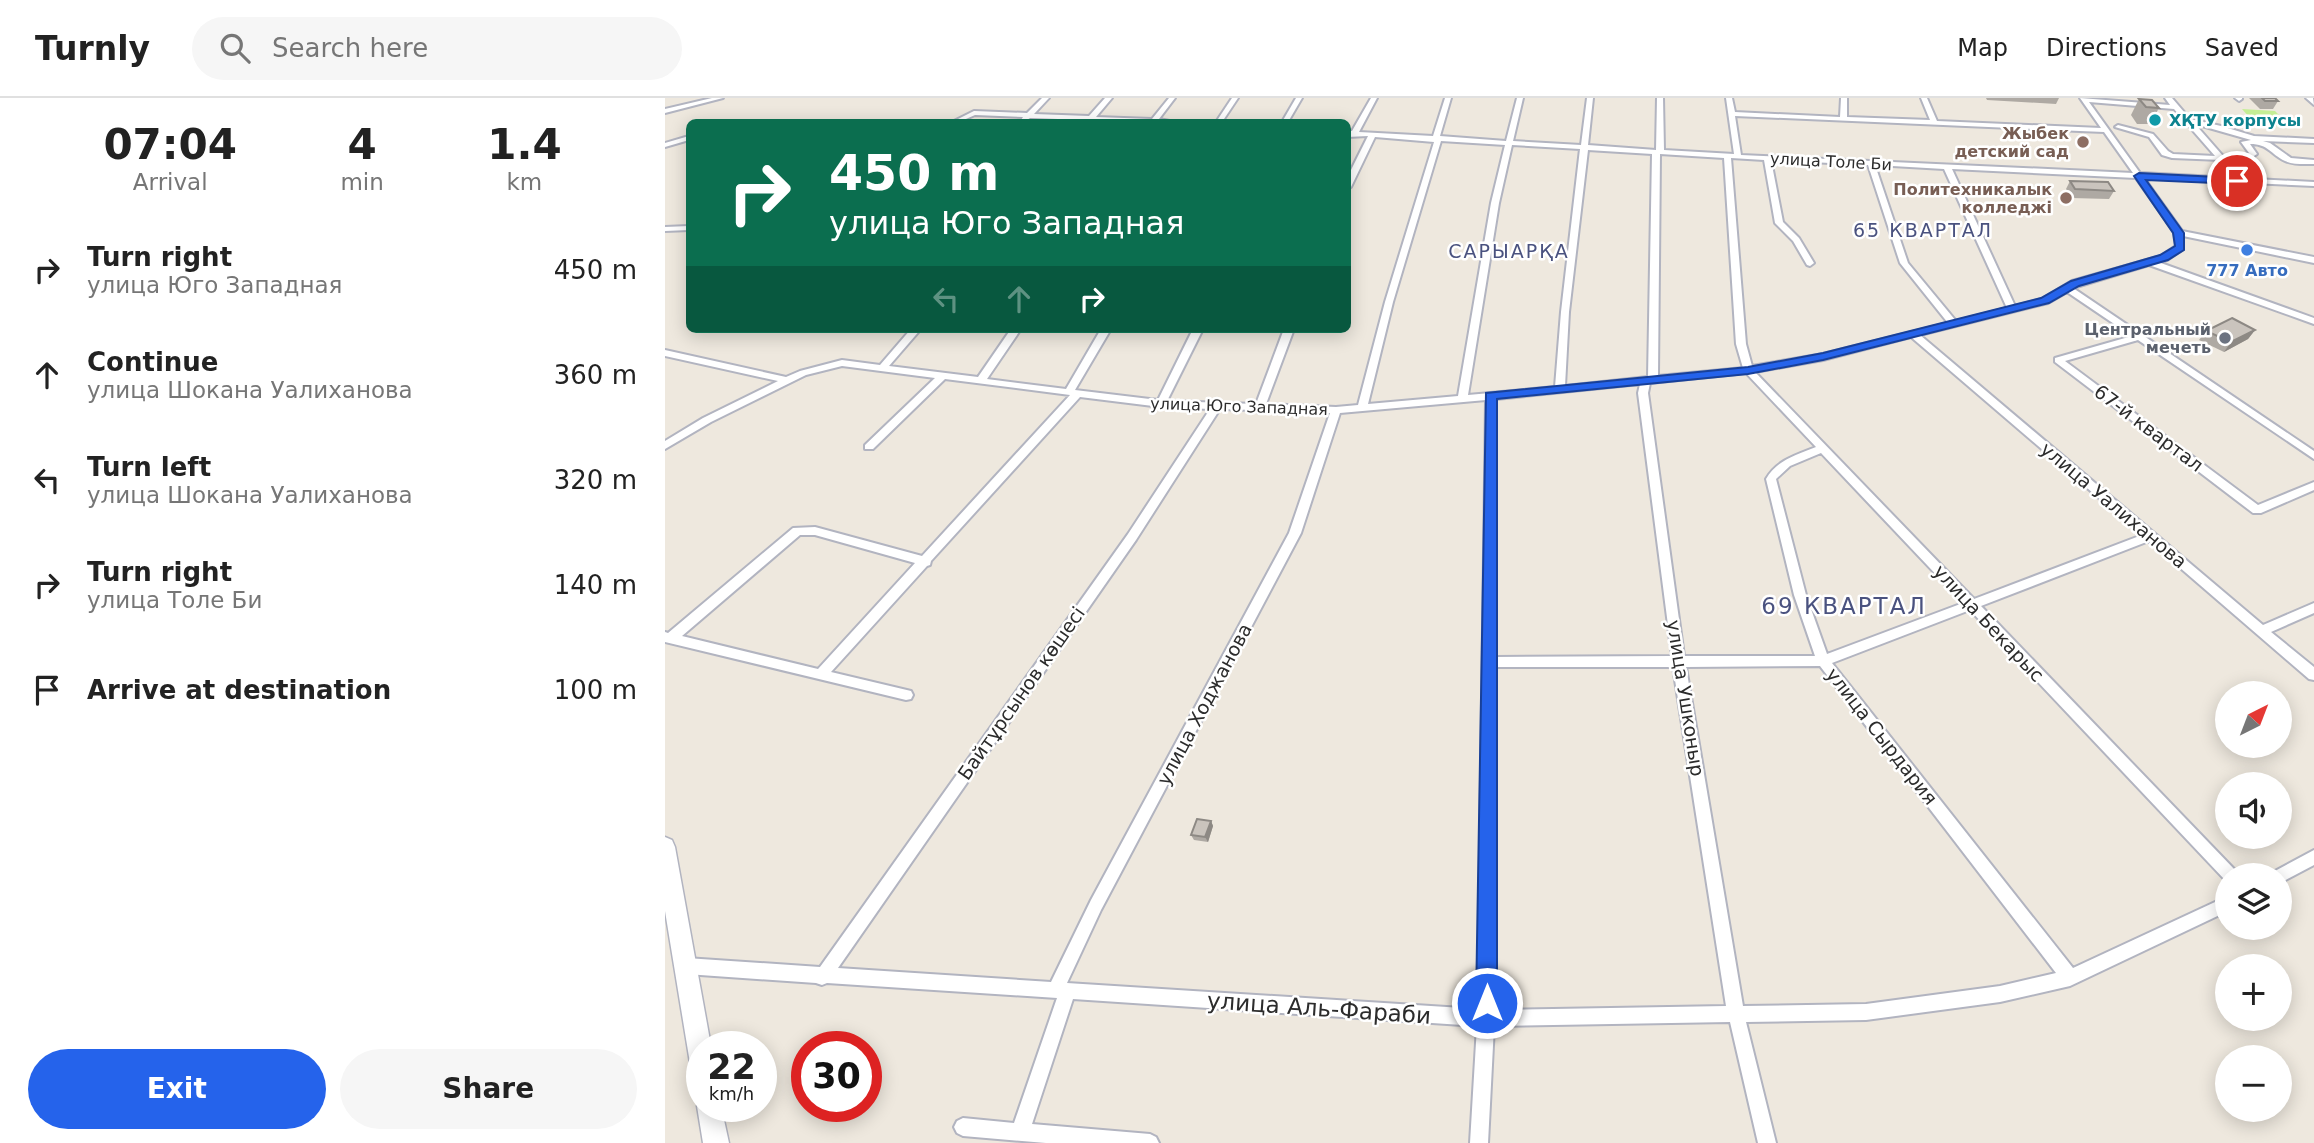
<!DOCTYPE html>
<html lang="en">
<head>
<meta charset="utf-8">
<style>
  body { margin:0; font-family:"DejaVu Sans",sans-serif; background:#f6f6f6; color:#222; height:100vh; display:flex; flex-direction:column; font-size:26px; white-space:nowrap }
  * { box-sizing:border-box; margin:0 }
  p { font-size:23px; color:#767676 }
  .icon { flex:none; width:38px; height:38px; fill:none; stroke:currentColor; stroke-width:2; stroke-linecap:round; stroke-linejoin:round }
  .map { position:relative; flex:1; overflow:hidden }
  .side { display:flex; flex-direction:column; background:#fff; width:665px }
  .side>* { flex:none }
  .banner { position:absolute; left:21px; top:21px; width:665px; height:214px; border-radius:10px; box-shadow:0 4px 18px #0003; background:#0b6e4f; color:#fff; overflow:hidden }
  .needle { width:46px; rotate:42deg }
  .controls { position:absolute; left:1550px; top:583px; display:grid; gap:14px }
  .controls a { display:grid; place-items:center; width:77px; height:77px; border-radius:50%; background:#fff; box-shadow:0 4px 18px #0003; font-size:35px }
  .speed { position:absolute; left:21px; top:933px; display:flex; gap:14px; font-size:35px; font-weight:700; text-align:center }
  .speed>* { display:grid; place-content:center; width:91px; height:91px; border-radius:50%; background:#fff; box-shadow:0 4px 18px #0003; line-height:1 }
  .speed small { font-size:18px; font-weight:400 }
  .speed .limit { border:10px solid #d22; background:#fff; color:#111 }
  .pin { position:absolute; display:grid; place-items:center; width:60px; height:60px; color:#fff; margin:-30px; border:4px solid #fff; border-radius:50%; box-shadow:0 2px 7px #0007 }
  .me { position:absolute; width:77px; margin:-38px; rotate:0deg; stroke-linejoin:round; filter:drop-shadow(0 0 5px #0008) }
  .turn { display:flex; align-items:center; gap:24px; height:147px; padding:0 28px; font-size:32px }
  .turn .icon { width:91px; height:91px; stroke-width:2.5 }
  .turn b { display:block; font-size:49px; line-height:60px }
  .lanes { display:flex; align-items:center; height:66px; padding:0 28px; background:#0003; justify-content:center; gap:35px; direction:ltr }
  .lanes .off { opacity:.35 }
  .eta { display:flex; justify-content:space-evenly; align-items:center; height:119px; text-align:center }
  .eta b { font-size:42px; font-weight:700; line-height:49px }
  .button { display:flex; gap:14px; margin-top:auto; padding:14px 28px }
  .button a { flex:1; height:80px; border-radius:42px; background:#2563eb; color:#fff; font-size:28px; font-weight:700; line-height:80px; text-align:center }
  .button a+a { background:#f6f6f6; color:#222 }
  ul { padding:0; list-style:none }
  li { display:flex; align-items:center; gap:21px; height:105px; padding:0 28px }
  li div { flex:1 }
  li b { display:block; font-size:26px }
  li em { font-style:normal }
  header { display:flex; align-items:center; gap:42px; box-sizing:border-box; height:98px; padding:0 35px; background:#fff; border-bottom:2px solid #e0e0e0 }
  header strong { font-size:33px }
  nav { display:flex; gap:38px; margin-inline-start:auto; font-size:24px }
  .search { width:490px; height:63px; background:#f6f6f6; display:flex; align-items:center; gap:18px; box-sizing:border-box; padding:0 24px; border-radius:38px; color:#767676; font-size:26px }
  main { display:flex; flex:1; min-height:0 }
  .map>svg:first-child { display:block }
</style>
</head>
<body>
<header>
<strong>Turnly</strong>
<div class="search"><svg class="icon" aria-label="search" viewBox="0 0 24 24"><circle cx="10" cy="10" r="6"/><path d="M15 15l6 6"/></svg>Search here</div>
<nav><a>Map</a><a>Directions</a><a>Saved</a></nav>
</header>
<main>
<section class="side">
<div class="eta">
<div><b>07:04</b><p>Arrival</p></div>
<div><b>4</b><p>min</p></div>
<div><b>1.4</b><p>km</p></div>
</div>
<ul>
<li><svg class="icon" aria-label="right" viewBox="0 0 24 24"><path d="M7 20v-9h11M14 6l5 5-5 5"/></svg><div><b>Turn right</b><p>улица Юго Западная</p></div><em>450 m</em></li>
<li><svg class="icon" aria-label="ahead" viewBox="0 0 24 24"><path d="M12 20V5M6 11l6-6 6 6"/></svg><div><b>Continue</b><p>улица Шокана Уалиханова</p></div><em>360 m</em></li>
<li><svg class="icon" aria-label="left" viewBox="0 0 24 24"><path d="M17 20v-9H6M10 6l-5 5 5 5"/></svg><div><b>Turn left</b><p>улица Шокана Уалиханова</p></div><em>320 m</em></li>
<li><svg class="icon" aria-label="right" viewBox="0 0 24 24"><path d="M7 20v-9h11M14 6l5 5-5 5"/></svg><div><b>Turn right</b><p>улица Толе Би</p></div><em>140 m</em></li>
<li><svg class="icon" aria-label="arrive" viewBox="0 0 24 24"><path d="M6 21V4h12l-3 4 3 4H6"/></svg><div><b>Arrive at destination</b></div><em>100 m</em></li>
</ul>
<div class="button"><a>Exit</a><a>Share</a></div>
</section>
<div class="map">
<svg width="1649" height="1045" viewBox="0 0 1649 1045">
  <rect width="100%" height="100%" fill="#eee8de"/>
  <path fill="#c5ed95" d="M1577 11 1610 13 1626 29 1591 27Z"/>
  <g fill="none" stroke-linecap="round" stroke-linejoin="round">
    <defs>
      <g id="minor">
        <path d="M47 0H58L0 15V11Z"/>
        <path d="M377 0H384L369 16 424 18 440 0H447L431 19 487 21 504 0H510L494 21 510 24 428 22 426 24H420L421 22 365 20 359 24 356 22 358 19 310 17 294 24H287L309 13 362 15Z"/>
        <path d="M567 0H573L557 24H551Z"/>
        <path d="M631 0H637L623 24H617Z"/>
        <path d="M706 0H712L694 34 768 38 780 0H786L775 38 841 43 852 0H858L848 43 916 47 922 0H928L923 47 991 52 992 0H998L999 52 1069 56 1061 0H1067L1070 14 1175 19 1176 0H1182V19L1265 22 1256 0H1262L1272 23 1436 30 1415 0 1505 7 1500 0H1507L1525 21 1556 28 1589 38 1649 41V45L1598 43 1605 45 1626 60 1649 62V66C1640 66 1629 67 1620 63 1605 56 1604 46 1585 46L1592 56 1581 63 1507 60 1497 57 1484 39 1450 29 1453 27 1488 36 1503 53 1508 56 1550 58 1509 11 1424 4 1475 75 1649 84V88L1479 80 1517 133 1649 159V165L1518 138V151L1502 162 1493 164 1649 220V226L1484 167 1408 190 1649 353V361L1473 242 1400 263 1593 407 1649 384V392L1596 415H1588L1390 264V260L1467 238 1402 194 1383 205 1255 237 1598 527 1649 505V515L1606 534 1649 569V582L1644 581 1484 443 1316 508 1570 772 1572 777H1563V783L1560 782 1305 512 1167 565 1408 870 1563 798V813L1405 888 1335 904 1201 922 1081 924 1111 1045H1093L1065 924 829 928 823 1045H805L812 928 408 901 367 1026 485 1036 491 1039 494 1045H381L298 1038 292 1035 289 1029 292 1023 298 1020 349 1025 392 900 162 885 157 887 151 885 21 876 15 874 13 868 15 862 21 860 155 869 463 436 545 311 496 309 415 299 266 463 265 467 262 468 166 574 246 593 248 597 246 601 241 602 0 544V534L3 535 128 430 150 429 257 458 405 297 280 281 208 351H200V347L270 280 177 268 141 277 46 324 0 351V343L38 320 113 283 0 258V252L121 279 135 273 177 262 215 267 246 231H256L224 268 313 279 346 231H356L322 281 401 291 436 231H446L410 292 493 302 528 231H538L502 303 591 306 619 231H629L601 306 671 309 693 307 720 204 769 44 710 39 686 89 682 91V80L703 38 682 39V33H687ZM1070 18 1439 34 1468 75 1076 57ZM1530 26 1586 42 1576 44 1584 55 1579 59 1558 58ZM776 43 840 47 826 105 793 298 703 306 728 204ZM847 47 915 51 896 214 890 289 803 297 834 105ZM923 52 987 56 983 279 900 288 904 214ZM995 56 1059 60 1071 246 1078 270 993 278ZM1066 60 1099 62 1110 125 1128 143 1142 167 1145 168 1149 165 1134 140 1118 124 1106 62 1203 67 1235 165 1283 225 1158 256 1087 268 1081 246ZM1210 67 1279 71 1342 210 1291 223 1243 165ZM1287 71 1471 80 1510 135 1511 148 1496 158 1407 183 1377 201 1350 208ZM1246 239 1477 437 1309 501 1090 274 1158 262ZM1081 275 1151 349C1131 357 1112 362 1101 381L1129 497 1150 558H1019L983 295 985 285ZM975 286 973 295 1007 558 831 559V301ZM821 302 813 911 402 885 436 812 636 435 675 315ZM555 311 589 312 594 315 599 313 665 315 624 435 426 802 386 884 173 870 471 442ZM1156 355 1298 505 1162 556 1141 497 1111 381 1125 368ZM135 437H150L250 465 153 571 17 538ZM1155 568 1391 875 1335 888 1201 906 1078 908 1021 569ZM831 569H1008L1061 908 830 912Z"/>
        <path d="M1570 0H1577V1L1574 3Z"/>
        <path d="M1641 0H1648L1649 7Z"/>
        <path d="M24 38V42L0 49V45Z"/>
        <path d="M24 128V132L0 133V129Z"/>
        <path d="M1649 752V767L1615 785V777H1608L1610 773Z"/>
      </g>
      <g id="secondary">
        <path d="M0 739 7 742 10 749 46 948H37V977L28 974 25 965 0 813Z"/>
        <path d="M37 999V1008H56L64 1045H38L32 1008Z"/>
      </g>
    </defs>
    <use href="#minor" stroke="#b2b4c0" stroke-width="4"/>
    <use href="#secondary" stroke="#b2b4c0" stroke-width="3"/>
    <use href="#minor" fill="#fff" fill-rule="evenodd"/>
    <use href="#secondary" fill="#fff" fill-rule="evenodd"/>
  </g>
  <g fill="#aea9a3">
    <path d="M1321 0H1394L1391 6 1322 2Z"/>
    <path d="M1584 0H1610L1613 3 1608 11H1595Z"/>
    <path d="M1474 1 1494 10 1485 26H1472L1466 17Z"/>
    <path d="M1405 83 1449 93 1444 101 1406 100 1401 91Z"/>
    <path d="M1590 232 1583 241 1559 254 1534 242 1541 233Z"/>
    <path d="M546 723 548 728 543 744 529 742 526 737Z"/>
  </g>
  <g fill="#8d8984">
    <path d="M1590 232 1583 241 1559 254 1566 244Z"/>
    <path d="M546 723 548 728 543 744 540 739Z"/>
  </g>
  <g fill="#cac4bd" stroke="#8d8984" stroke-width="2">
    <path d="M1597 0H1610L1613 3H1600Z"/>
    <path d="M1474 1 1487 2 1494 10 1481 9Z"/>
    <path d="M1405 83 1443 84 1449 93 1410 91Z"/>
    <path d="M1567 220 1590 232 1566 244 1541 233Z"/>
    <path d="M532 721 546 723 540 739 526 737Z"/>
  </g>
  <path fill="#2563eb" stroke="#184099" stroke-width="2" d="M1474 75 1572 80 1577 83 1572 86 1481 82 1519 135V152L1503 162 1414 188 1384 205 1158 262 1083 276 832 301V905L829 912 822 915 814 912 811 905 821 295 1083 269 1158 255 1376 200 1406 183 1495 157 1510 148 1508 135 1469 78Z"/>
  <circle fill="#0f9aa8" stroke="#fff" stroke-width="2.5" cx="1490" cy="22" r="7"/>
  <g fill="#8d6e63" stroke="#fff" stroke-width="2.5">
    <circle cx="1418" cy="44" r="7"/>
    <circle cx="1401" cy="100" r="7"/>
  </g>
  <circle fill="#3f7fe0" stroke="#fff" stroke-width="2.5" cx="1582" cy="152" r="7"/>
  <circle fill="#6b7280" stroke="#fff" stroke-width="2.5" cx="1560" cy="240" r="7"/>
  <g text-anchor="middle" stroke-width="5" stroke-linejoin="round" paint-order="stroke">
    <g font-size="16" font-weight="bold" fill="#0d838f" stroke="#fff" text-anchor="start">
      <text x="1504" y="28">ХҚТУ корпусы</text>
    </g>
    <g font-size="16" font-weight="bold" fill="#785e54" stroke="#fff" text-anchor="end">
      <text x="1404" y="41">Жыбек<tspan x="1404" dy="18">детский сад</tspan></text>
      <text x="1387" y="97">Политехникалык<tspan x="1387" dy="18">колледжі</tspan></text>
    </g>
    <g font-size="16" fill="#2c2c2c" stroke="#fff">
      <text transform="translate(1166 63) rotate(3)" y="6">улица Толе Би</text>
      <text transform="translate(574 308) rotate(2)" y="6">улица Юго Западная</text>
    </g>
    <g font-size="16" font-weight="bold" fill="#366cbe" stroke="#fff">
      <text x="1582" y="178">777 Авто</text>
    </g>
    <g font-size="16" font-weight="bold" fill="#5b616d" stroke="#fff" text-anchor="end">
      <text x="1546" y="237">Центральный<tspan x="1546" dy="18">мечеть</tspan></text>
    </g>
    <g font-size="19" letter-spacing="2" fill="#4a527f" stroke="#fff">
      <text x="1258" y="139">65 КВАРТАЛ</text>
      <text x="844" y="160">САРЫАРҚА</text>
    </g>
    <g font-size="19" fill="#2c2c2c" stroke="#fff">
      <text transform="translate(1484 330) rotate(37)" y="7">67-й квартал</text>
      <text transform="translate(1449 407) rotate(40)" y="7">улица Уалиханова</text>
      <text transform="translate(1324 525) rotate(47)" y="7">улица Бекарыс</text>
      <text transform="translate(356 595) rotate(-55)" y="7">Байтұрсынов көшесі</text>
      <text transform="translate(1021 600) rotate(81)" y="7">улица Ушконыр</text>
      <text transform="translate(539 606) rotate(-62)" y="7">улица Ходжанова</text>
      <text transform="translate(1217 638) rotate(52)" y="7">улица Сырдария</text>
    </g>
    <g font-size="23" letter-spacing="2" fill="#4a527f" stroke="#fff">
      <text x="1179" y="516">69 КВАРТАЛ</text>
    </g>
    <g font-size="23" fill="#2c2c2c" stroke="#fff">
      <text transform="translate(654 910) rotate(4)" y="8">улица Аль-Фараби</text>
    </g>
  </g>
</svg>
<div class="controls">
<a><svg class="needle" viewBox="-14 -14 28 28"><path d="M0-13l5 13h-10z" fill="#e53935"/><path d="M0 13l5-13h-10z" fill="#767676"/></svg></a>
<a><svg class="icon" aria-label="sound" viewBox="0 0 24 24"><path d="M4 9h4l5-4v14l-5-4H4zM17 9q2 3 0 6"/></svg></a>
<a><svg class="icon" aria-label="layers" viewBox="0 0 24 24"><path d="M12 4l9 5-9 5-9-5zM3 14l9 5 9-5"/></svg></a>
<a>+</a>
<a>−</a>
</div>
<div class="speed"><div>22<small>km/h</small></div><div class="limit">30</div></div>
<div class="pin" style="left:1572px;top:83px;background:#d93025"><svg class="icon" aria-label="arrive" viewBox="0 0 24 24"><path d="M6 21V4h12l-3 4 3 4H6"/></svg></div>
<svg class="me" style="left:822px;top:905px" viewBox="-20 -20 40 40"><circle r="17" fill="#2563eb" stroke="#fff" stroke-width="3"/><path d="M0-11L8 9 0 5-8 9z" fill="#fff"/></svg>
<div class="banner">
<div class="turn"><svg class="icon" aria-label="right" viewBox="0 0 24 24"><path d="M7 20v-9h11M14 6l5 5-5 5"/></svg><div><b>450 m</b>улица Юго Западная</div></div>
<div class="lanes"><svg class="icon off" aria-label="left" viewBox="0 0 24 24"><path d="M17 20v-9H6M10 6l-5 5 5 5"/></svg><svg class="icon off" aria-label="ahead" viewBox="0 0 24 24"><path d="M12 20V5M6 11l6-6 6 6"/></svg><svg class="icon" aria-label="right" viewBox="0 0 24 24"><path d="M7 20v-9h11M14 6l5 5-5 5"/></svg></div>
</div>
</div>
</main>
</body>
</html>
